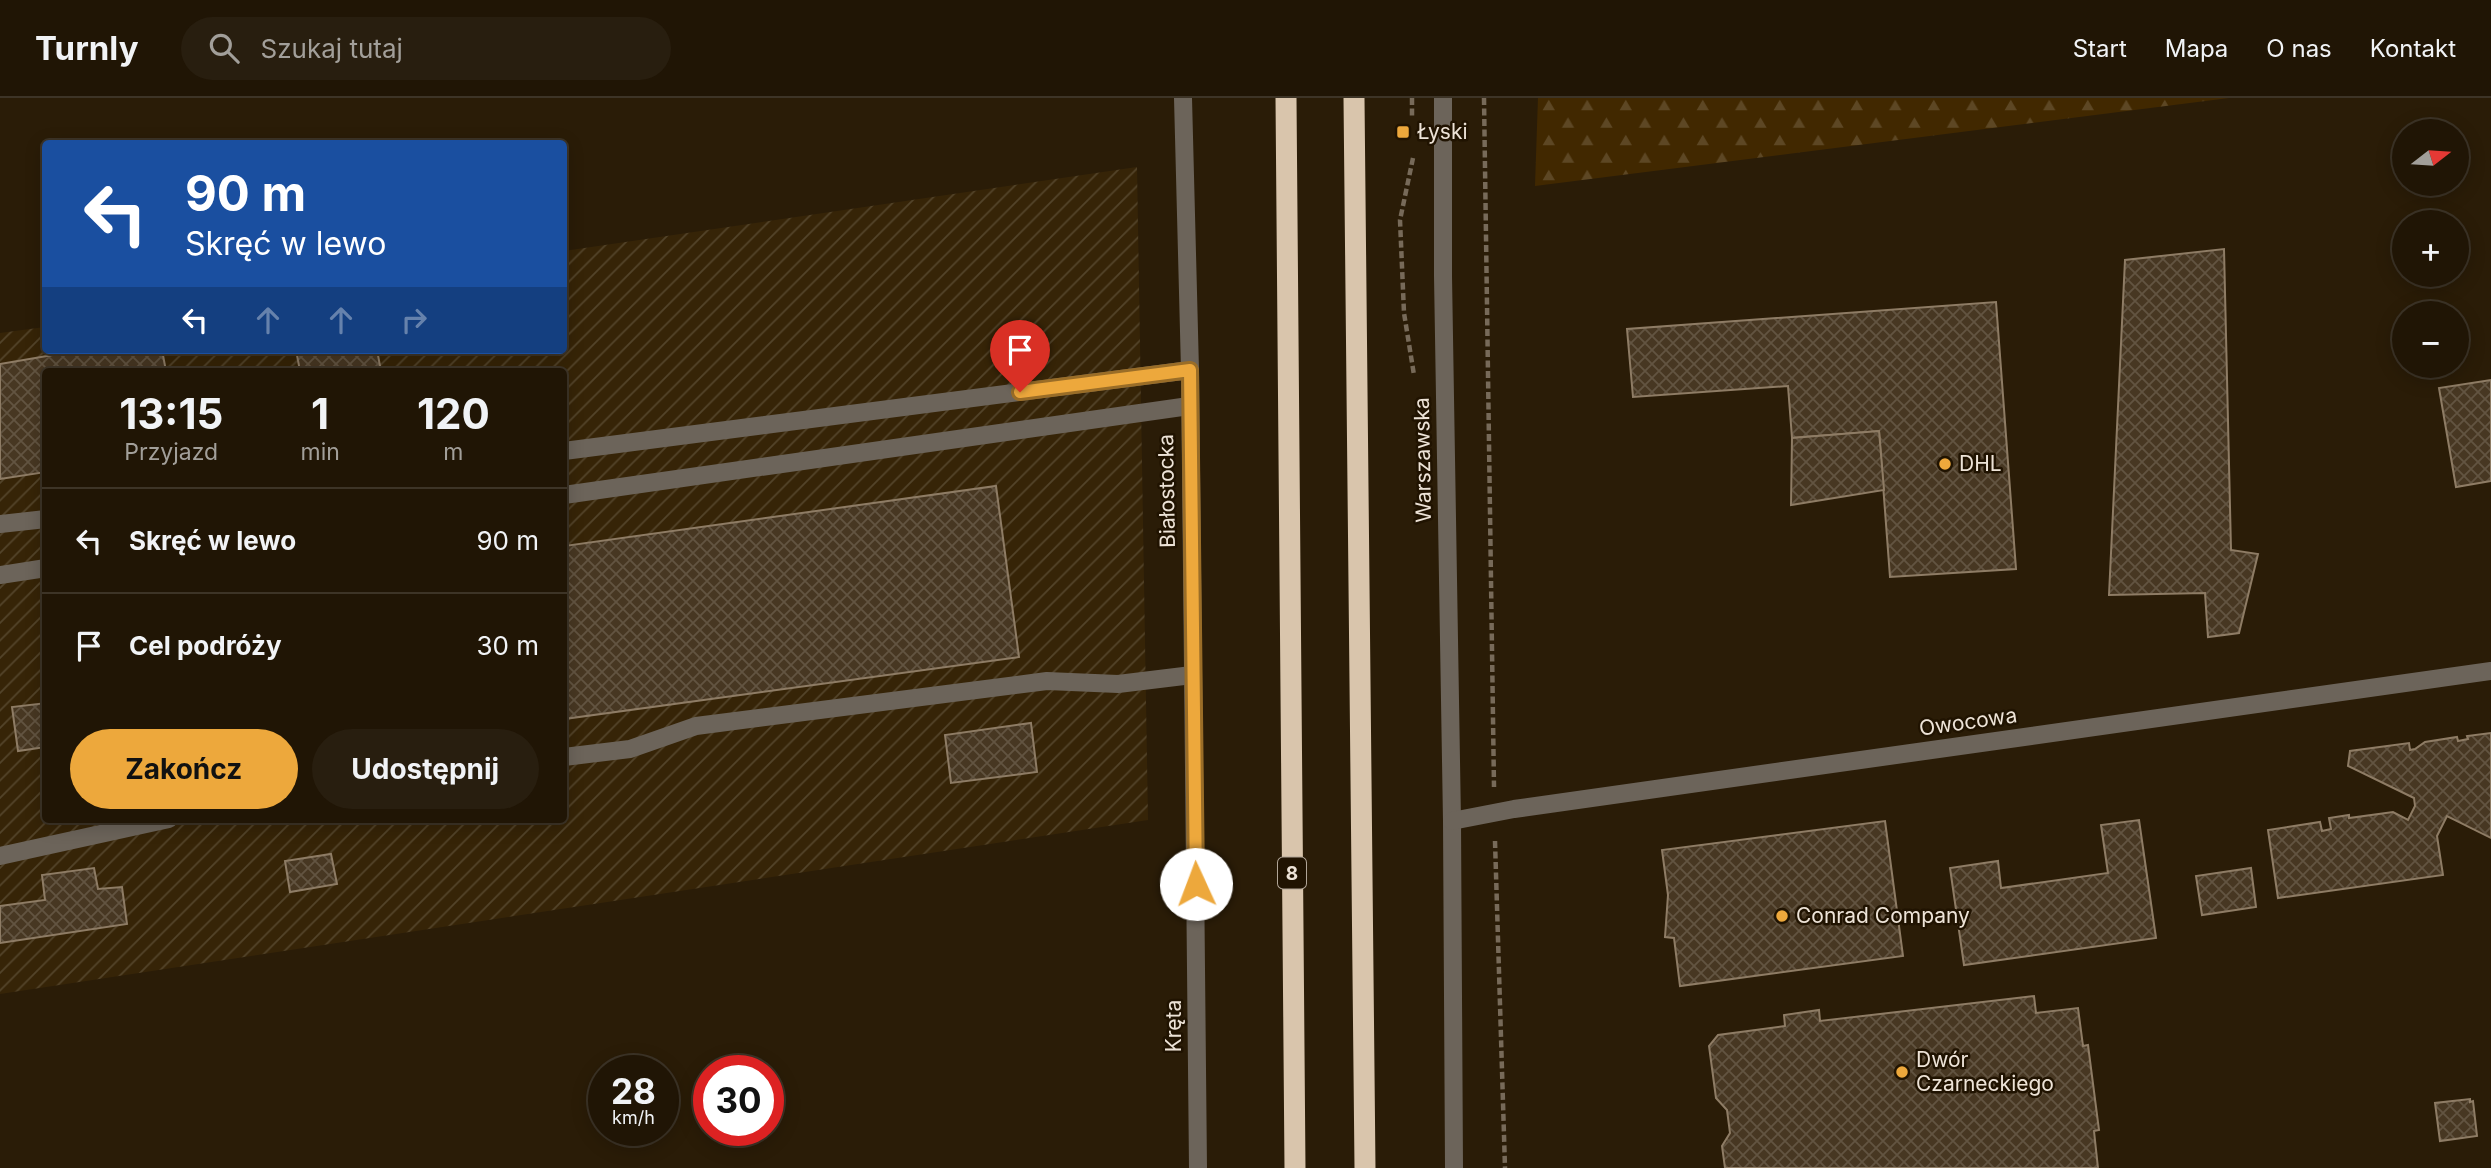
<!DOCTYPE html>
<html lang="pl">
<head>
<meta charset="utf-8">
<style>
  body { margin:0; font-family:Inter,sans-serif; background:#281e0f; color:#f1f3f6; height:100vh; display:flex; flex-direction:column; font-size:26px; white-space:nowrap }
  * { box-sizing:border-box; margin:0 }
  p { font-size:23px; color:#a29f9a }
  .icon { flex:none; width:38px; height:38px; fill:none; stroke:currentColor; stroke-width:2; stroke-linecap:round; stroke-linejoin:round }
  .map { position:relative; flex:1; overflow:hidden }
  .drawer { position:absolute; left:42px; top:270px; width:525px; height:455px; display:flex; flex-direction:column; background:#201505; border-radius:7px; box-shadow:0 4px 18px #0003,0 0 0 2px #3d3427 }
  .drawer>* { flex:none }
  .top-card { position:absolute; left:42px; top:42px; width:525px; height:214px; border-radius:7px; box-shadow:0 4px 18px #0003,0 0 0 2px #3d3427; background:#1a4fa0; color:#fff; overflow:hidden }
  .needle { width:46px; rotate:73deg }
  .tools { position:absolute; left:2392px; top:21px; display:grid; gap:14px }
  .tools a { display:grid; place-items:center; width:77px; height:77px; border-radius:50%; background:#201505; box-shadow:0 4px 18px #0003,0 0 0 2px #3d3427; font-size:35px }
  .speed { position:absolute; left:588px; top:957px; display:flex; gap:14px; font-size:35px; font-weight:700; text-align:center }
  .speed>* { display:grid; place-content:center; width:91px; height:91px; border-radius:50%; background:#201505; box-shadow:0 4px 18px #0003,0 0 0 2px #3d3427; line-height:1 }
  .speed small { font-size:18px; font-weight:400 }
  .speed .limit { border:10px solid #d22; background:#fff; color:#111 }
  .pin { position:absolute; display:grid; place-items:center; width:60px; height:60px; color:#fff; margin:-72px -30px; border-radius:50% 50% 50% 0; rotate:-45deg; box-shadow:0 0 7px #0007 }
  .pin .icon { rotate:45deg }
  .me { position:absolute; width:77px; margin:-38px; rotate:358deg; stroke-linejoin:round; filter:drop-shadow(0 0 5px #0008) }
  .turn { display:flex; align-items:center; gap:24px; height:147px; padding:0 28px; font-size:32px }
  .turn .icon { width:91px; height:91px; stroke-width:2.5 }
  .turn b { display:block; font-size:49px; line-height:60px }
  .lanes { display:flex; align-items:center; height:66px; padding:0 28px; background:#0003; justify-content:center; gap:35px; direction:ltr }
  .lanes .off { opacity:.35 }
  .eta { display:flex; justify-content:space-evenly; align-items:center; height:119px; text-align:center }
  .eta b { font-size:42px; font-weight:700; line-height:49px }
  .button { display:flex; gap:14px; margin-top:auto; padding:14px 28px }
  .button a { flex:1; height:80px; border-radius:42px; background:#eda83c; color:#111; font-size:28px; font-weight:700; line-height:80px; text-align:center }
  .button a+a { background:#281e0f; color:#f1f3f6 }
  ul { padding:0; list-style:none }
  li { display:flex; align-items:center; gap:21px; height:105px; padding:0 28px; border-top:2px solid #3d3427 }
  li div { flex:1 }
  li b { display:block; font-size:26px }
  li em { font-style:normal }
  header { display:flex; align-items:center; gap:42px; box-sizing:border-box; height:98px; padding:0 35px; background:#201505; border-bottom:2px solid #3d3427 }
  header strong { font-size:33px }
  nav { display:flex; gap:38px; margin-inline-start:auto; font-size:24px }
  .search { width:490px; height:63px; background:#281e0f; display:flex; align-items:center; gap:18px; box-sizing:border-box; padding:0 24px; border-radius:38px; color:#a29f9a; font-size:26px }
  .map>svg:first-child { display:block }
</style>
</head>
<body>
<header>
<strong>Turnly</strong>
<div class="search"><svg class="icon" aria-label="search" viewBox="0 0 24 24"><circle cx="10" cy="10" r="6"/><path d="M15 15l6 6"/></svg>Szukaj tutaj</div>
<nav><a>Start</a><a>Mapa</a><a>O nas</a><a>Kontakt</a></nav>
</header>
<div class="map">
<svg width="2491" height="1070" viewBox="0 0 2491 1070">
  <defs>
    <pattern id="industrial-furrows" width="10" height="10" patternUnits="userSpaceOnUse" patternTransform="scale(1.75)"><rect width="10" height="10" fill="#362407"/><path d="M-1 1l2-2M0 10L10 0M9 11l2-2" fill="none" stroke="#53442a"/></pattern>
    <pattern id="forest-firs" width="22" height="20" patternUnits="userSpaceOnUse" patternTransform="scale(1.75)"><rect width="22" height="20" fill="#412800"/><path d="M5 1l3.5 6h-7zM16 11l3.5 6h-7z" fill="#5d4724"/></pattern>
    <pattern id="building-cross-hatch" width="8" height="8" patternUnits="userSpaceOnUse" patternTransform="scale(1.75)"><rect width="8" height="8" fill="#473722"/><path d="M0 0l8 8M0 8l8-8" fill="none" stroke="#625441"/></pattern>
  </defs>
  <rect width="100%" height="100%" fill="#2a1c07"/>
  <path fill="url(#industrial-furrows)" fill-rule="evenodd" d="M1137 69 1148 722 0 896V235L45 229 46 252H564V153ZM46 273H564V721H46Z"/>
  <path fill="url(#forest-firs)" d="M1538 0H2229L1535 88Z"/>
  <g fill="url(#building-cross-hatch)" stroke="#8e7c65" stroke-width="2">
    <path d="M2224 151 2231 452 2258 456 2239 535 2208 539 2205 495 2109 497 2125 162Z"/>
    <path d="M1996 204 2016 471 1890 479 1879 333 1792 340 1788 288 1633 299 1627 231Z"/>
    <path d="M82 252H162L166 273H46V374L0 381V266Z"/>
    <path d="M296 252H377L381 273H300Z"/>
    <path d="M2491 282V383L2456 389 2439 290Z"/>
    <path d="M1879 333 1884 392 1791 407 1792 340Z"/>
    <path d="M996 388 1019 559 564 621V448Z"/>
    <path d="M46 605V649L18 653 12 609Z"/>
    <path d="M1031 625 1037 674 951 685 945 637Z"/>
    <path d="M2491 635V740L2447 718 2437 738 2443 777 2278 800 2268 732 2320 724 2322 733 2331 731 2329 720 2349 717V720L2393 714 2408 722 2415 708 2414 700 2348 668 2350 653 2409 645 2410 652 2415 651 2425 644 2457 639 2458 643 2468 641 2467 638Z"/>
    <path d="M2139 722 2156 840 1964 867 1950 770 1998 763 2001 790 2108 775 2101 727Z"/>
    <path d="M1885 723 1903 858 1680 888 1674 840 1665 839 1668 797 1662 752Z"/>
    <path d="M331 756 337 786 290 794 285 763Z"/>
    <path d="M94 770 98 791 122 789 127 826 0 845V808L45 802 42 777Z"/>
    <path d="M2251 770 2256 809 2202 817 2196 778Z"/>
    <path d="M2034 898 2036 915 2078 910 2083 948 2088 947 2099 1032 2094 1033 2098 1070H1725L1722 1048 1730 1035 1727 1012 1716 1000 1709 948 1718 937 1785 928 1784 917 1819 912 1820 923Z"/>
    <path d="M2470 1001V1004L2473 1003 2477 1038 2440 1043 2435 1005Z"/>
  </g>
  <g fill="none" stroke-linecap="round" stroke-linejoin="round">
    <g stroke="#776a59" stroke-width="4.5" stroke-dasharray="7 3.5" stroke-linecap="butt">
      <path d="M1412 0V20"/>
      <path d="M1484 0 1494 689"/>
      <path d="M1413 60 1400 122 1404 215 1414 277"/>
      <path d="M1495 743 1505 1070"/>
    </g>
    <g stroke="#6c645a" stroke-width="18">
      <path d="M1183 0 1190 272 1198 1070"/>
      <path d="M1443 0V178L1452 723 1454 1070"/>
      <path d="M564 353 1190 272"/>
      <path d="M564 397 1189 308"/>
      <path d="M0 426 46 421"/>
      <path d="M0 477 46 470"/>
      <path d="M564 659 630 651 696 628 1047 583 1118 586 1192 577"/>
      <path d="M1452 723 1514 711 2491 573"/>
      <path d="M0 758 169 721"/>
    </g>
    <g stroke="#d9c5ac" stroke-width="21">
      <path d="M1286 0 1295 1070"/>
      <path d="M1354 0 1365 1070"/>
    </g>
  </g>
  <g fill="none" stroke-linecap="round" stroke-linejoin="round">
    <defs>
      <path id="route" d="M1020 294 1190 272 1196 786"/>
    </defs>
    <use href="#route" stroke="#9a6d27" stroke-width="18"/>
    <use href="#route" stroke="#eda83c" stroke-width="12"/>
  </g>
  <g fill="#eda83c" stroke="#201301" stroke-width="2.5">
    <rect x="1396" y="27" width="14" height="14" rx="3.5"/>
    <circle cx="1945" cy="366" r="7"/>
    <circle cx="1782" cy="818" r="7"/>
    <circle cx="1902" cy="974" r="7"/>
  </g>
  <g text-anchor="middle" stroke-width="5" stroke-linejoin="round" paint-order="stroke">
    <rect fill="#201301" stroke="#b0a597" stroke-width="2" x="1278" y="759.5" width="28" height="31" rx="5"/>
    <g font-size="19" font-weight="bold" fill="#ede3d7">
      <text x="1292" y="782">8</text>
    </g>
    <g font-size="21" fill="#ede3d7" stroke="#201301" text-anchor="start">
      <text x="1417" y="41">Łyski</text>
      <text x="1959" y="373">DHL</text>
      <text x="1796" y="825">Conrad Company</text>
      <text x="1916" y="969">Dwór<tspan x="1916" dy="24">Czarneckiego</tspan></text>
    </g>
    <g font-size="21" fill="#ede3d7" stroke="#201301">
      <text transform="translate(1423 362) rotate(-91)" y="7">Warszawska</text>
      <text transform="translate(1167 393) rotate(-91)" y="7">Białostocka</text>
      <text transform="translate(1968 624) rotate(-8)" y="7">Owocowa</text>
      <text transform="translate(1174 928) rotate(-90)" y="7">Kręta</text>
    </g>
  </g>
</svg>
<div class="tools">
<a><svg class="needle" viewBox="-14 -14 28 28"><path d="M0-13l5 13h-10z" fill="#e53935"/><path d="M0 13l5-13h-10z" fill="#a29f9a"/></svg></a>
<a>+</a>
<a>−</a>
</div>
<div class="speed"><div>28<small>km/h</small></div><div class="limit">30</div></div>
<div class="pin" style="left:1020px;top:294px;background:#d93025"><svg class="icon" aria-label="arrive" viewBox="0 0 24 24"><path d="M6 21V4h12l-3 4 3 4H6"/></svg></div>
<svg class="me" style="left:1196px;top:786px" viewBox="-20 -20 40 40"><circle r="19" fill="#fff"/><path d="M0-13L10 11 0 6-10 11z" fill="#eda83c"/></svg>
<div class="top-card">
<div class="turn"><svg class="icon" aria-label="left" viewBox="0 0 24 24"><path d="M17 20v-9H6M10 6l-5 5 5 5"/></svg><div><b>90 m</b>Skręć w lewo</div></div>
<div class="lanes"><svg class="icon" aria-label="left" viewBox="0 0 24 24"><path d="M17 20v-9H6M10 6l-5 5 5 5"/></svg><svg class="icon off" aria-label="ahead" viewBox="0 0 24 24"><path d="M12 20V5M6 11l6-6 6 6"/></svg><svg class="icon off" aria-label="ahead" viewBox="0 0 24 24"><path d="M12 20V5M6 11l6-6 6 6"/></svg><svg class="icon off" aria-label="right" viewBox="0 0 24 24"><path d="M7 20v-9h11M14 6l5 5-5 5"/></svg></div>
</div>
<section class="drawer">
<div class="eta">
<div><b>13:15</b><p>Przyjazd</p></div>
<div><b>1</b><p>min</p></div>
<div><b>120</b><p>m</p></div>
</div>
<ul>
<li><svg class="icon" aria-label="left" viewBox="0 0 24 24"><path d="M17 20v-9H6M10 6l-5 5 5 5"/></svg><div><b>Skręć w lewo</b></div><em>90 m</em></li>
<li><svg class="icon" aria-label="arrive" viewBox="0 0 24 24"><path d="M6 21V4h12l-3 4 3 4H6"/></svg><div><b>Cel podróży</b></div><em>30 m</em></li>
</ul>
<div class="button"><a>Zakończ</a><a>Udostępnij</a></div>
</section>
</div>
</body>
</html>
